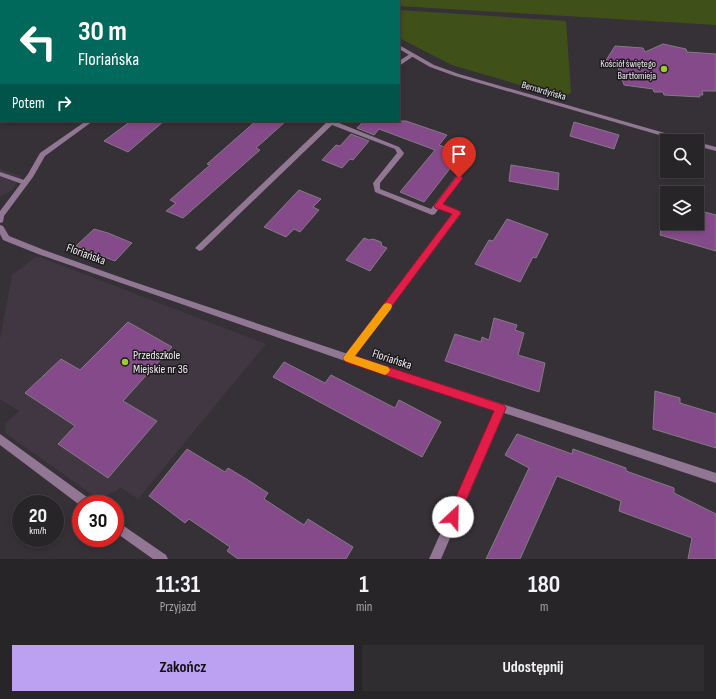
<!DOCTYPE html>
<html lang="pl">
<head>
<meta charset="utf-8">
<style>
  body { margin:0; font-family:"Sofia Sans Condensed",sans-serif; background:#302d30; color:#f1f3f6; height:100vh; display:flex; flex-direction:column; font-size:15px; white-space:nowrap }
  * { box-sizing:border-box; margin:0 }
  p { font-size:13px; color:#a5a5a8 }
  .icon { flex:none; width:22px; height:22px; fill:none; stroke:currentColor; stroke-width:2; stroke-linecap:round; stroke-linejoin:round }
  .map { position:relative; height:559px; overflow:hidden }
  .panel { display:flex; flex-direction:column; background:#282528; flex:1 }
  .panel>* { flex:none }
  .top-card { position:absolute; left:0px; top:0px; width:400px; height:122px; box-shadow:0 2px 6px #0003,0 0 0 1px #444245; background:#00695c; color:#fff; overflow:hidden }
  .tools { position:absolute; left:660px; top:134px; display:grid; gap:8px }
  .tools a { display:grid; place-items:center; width:44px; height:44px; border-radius:0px; background:#282528; box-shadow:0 2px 6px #0003,0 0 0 1px #444245; font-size:20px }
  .speed { position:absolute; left:12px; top:495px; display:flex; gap:8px; font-size:20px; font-weight:700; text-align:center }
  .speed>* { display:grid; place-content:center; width:52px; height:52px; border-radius:50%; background:#282528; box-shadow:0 2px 6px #0003,0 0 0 1px #444245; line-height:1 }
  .speed small { font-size:10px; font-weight:400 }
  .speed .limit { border:6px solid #d22; background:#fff; color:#111 }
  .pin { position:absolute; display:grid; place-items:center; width:34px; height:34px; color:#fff; margin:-41px -17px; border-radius:50% 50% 50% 0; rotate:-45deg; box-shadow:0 0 4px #0007 }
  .pin .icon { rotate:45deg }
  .me { position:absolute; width:44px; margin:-22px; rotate:24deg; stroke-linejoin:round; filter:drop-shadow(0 0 3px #0008) }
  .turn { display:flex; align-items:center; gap:14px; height:84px; padding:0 12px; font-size:18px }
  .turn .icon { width:52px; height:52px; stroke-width:2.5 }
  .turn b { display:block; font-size:28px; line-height:34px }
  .then { display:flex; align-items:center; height:38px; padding:0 12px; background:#0003; gap:8px; font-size:15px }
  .eta { display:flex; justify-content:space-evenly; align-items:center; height:68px; text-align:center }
  .eta b { font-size:24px; font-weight:700; line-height:28px }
  .primary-button { display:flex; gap:8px; margin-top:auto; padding:8px 12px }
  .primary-button a { flex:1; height:46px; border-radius:0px; background:#bca0f2; color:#111; font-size:16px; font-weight:700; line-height:46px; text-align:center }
  .primary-button a+a { background:#302d30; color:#f1f3f6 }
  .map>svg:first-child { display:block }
</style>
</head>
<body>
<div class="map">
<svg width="716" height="559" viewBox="0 0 716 559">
  <rect width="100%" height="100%" fill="#363136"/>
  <g fill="#413742">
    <path d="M0 169 21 176 11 191 0 197Z"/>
    <path d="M37 256 266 344 138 499 120 487 116 491 104 496 93 495 5 433 6 423 19 411 0 399V340L12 275Z"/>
  </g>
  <g fill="#3f5118">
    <path d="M289 0H716V25L399 6V1Z"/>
    <path d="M399 10 566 21 571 93 561 97 452 65 399 38Z"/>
  </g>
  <g fill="#854a89" stroke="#827c83">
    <path d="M663 44 686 49 687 52 716 54V91H702L703 95H699L700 97 664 95 663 92H654L653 89 624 85 618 68 619 66 605 62 615 46 643 48 645 52Z"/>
    <path d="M131 121H164L128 152 104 141Z"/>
    <path d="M256 121H286L256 148 260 150 183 218 166 211 176 203 170 200 210 165 207 164Z"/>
    <path d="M362 121H406L447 135 439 145 462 153 424 202 400 192 435 150 379 129 374 135 357 128 362 123Z"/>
    <path d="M574 122 619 135 614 149 570 136Z"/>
    <path d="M351 134 369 141 353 160 350 159 342 168 322 160 336 145 340 146Z"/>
    <path d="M511 165 559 173 558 190 509 181Z"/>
    <path d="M299 190 321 199 313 207 319 210 300 232 294 229 286 237 264 227Z"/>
    <path d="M665 201 667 202V223H697V210L716 215V251L660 235Z"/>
    <path d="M507 219 548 234 536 258 533 257 520 282 475 264 489 240 493 241Z"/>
    <path d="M94 229 108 233 132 243 115 261 76 246Z"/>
    <path d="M364 238 369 240 373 239 381 242 382 246 387 248 370 271 346 260Z"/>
    <path d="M494 318 517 325 515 330 524 333 518 355 545 363 539 392 445 361 455 334 481 342 482 337 489 340Z"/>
    <path d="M128 322 172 347 123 401 157 421 108 478 58 444 75 426 25 393 61 359 80 370Z"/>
    <path d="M284 362 325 383 331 375 395 408 399 400 441 422 422 457 273 377Z"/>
    <path d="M655 391 680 398V403L716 414V448L653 429Z"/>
    <path d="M517 434 572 454 573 449 626 468V471L674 488V493L716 514V559H688L692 538 619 511 621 501 557 476 520 559H486L529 468 505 455Z"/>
    <path d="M187 449 225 472 228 468 248 480 268 493 264 499 304 525 308 519 353 547 346 559H238L227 551 230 547 189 519 185 523 149 496Z"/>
  </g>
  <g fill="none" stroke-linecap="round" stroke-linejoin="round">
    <g fill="#927794" fill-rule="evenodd">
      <path d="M328 121H334L399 147 404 153 403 155 380 183V189L431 209 457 175H461L462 177 443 204 460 211 461 213 460 215 351 361 348 362 345 361 344 358 345 355 452 214 439 208 435 214 432 215 375 192 373 183 397 153 395 149 332 125 202 250 199 251 195 248Z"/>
      <path d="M0 172 27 181 28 183 25 185 0 176Z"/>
    </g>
    <g fill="#927794" fill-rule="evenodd">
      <path d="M410 54 415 55 399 66V61Z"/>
      <path d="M86 121H93L45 156 33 177 4 216 3 222 0 223V211L28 174 40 153Z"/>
      <path d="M325 121H335L332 123 326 122Z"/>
      <path d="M0 225 3 226 9 236 44 250 131 281 348 354 716 473V483L504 413 441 559H429L495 410 348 362 38 254 3 240 0 234Z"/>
      <path d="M0 434 91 500 92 504H81V506L0 445Z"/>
      <path d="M115 520 166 555 168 559H153L115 532Z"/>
    </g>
    <g fill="#927794" fill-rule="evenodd">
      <rect x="239" y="0" width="8" height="1"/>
      <path d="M399 45 434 65 459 74 689 140 690 141H680L455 76 430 67 399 49Z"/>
      <path d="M697 142 716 147V151L697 146Z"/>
    </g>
  </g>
  <path fill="#e11d48" stroke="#92132f" d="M459 175 463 178 443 204 460 211 461 213 355 356 504 405 506 408 457 521 453 523 449 521 447 517 494 411 348 363 345 361 343 358 452 214 435 208 434 206 457 176Z"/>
  <path fill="#f59e0b" d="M387 303 391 304 392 306 391 309 355 356 388 367 390 370 388 373 385 375 345 361 343 358 345 355 384 304Z"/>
  <g fill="#9dca31" stroke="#1c191c" stroke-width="1.5">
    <circle cx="664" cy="69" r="4"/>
    <circle cx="125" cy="362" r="4"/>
  </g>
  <g text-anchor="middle" stroke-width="3" stroke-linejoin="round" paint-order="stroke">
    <g font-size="10" fill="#efecef" stroke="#1c191c" text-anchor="end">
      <text x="656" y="67">Kościół świętego<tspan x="656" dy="12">Bartłomieja</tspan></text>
    </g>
    <g font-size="10" fill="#efecef" stroke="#1c191c">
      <text transform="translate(544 90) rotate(16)" y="4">Bernardyńska</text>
    </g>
    <g font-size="12" fill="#efecef" stroke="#1c191c">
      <text transform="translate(86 254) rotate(20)" y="4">Floriańska</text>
      <text transform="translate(392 359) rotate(18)" y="4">Floriańska</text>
    </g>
    <g font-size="12" fill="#efecef" stroke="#1c191c" text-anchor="start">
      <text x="133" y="359">Przedszkole<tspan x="133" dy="14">Miejskie nr 36</tspan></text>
    </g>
  </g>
</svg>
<div class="tools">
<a><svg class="icon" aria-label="search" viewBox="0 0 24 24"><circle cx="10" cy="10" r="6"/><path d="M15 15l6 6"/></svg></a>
<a><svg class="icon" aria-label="layers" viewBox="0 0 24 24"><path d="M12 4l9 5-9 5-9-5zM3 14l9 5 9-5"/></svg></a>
</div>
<div class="speed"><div>20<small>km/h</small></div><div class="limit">30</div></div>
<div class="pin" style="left:459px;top:178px;background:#d93025"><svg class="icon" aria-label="arrive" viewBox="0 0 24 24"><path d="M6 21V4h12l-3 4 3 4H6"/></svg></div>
<svg class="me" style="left:453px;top:517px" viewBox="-20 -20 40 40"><circle r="19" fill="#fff"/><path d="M0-13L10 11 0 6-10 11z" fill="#e11d48"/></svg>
<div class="top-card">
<div class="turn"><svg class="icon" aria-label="left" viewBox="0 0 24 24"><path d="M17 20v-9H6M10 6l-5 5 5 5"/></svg><div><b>30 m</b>Floriańska</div></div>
<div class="then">Potem<svg class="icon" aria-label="right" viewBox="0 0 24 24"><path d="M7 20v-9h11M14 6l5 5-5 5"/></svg></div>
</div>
</div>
<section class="panel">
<div class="eta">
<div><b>11:31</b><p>Przyjazd</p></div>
<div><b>1</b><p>min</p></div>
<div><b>180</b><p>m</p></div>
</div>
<div class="primary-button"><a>Zakończ</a><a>Udostępnij</a></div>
</section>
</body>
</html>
